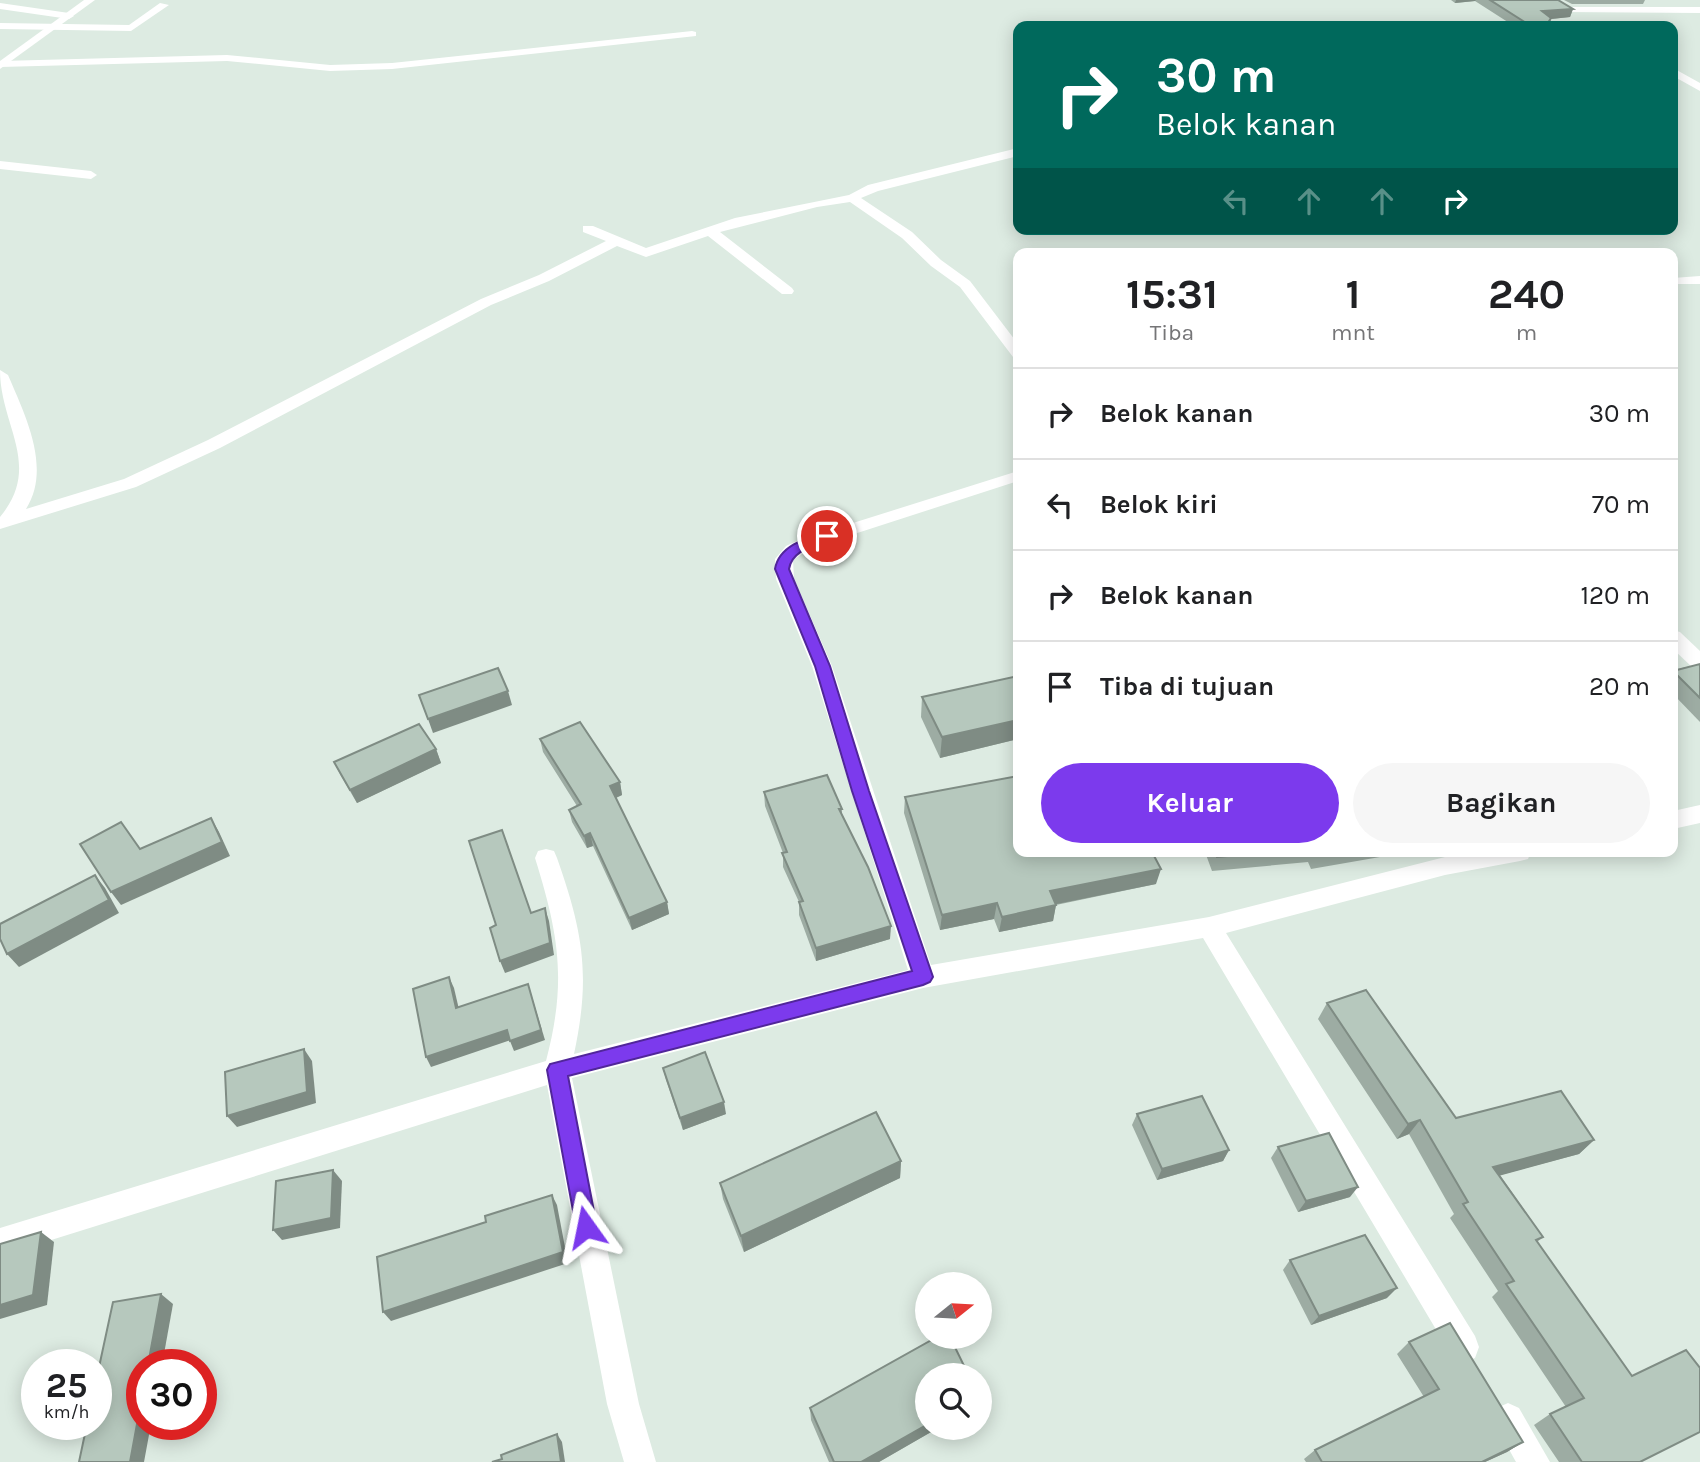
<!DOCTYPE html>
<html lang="id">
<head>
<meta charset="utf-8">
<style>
  body { margin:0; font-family:Karla,sans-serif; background:#f6f6f6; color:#202124; height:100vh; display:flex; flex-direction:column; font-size:26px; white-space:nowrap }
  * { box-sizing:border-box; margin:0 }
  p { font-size:23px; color:#757577 }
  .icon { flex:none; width:38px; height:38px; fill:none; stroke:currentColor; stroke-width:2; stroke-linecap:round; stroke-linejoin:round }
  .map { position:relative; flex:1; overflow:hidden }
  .panel { position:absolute; left:1013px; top:248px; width:665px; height:609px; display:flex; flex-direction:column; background:#fff; border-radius:14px; box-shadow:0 4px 18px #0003 }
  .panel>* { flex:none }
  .hud { position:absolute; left:1013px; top:21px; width:665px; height:214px; border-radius:14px; box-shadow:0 4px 18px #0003; background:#00695c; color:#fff; overflow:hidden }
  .needle { width:46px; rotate:72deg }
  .buttons { position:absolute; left:915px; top:1272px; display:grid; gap:14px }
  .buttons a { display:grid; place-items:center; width:77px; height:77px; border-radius:50%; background:#fff; box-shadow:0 4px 18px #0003; font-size:35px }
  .speed { position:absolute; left:21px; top:1349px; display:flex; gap:14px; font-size:35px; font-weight:700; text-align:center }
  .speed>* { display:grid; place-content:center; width:91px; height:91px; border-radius:50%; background:#fff; box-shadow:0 4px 18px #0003; line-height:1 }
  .speed small { font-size:18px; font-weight:400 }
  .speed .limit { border:10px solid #d22; background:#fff; color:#111 }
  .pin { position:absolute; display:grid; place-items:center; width:60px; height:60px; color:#fff; margin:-30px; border:4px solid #fff; border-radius:50%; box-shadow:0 2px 7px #0007 }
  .me { position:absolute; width:77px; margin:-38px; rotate:348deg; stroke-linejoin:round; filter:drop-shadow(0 0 5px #0008) }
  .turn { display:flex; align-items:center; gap:24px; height:147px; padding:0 28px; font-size:32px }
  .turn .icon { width:91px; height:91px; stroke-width:2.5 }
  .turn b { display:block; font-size:49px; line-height:60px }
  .lanes { display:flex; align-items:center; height:66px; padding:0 28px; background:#0003; justify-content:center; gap:35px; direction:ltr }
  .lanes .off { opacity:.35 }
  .eta { display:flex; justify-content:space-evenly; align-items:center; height:119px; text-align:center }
  .eta b { font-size:42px; font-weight:700; line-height:49px }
  .cta { display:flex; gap:14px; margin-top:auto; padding:14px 28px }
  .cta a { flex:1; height:80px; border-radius:42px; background:#7c3aed; color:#fff; font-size:28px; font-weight:700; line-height:80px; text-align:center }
  .cta a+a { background:#f6f6f6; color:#202124 }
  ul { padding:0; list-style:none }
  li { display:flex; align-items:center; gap:21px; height:91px; padding:0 28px; border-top:2px solid #e0e0e0 }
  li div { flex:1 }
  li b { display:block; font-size:26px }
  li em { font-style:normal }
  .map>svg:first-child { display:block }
</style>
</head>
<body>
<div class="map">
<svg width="1700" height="1462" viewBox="0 0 1700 1462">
  <rect width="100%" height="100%" fill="#ddebe2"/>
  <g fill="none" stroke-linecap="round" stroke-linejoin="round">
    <g fill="#fff" fill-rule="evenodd">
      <path d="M0 3 69 13 74 16 69 19 0 9Z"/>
      <path d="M160 3 169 5 131 31 0 29V23L129 25Z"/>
      <path d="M1570 7H1700V13L1566 12 1565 10Z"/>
      <path d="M692 31 696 32V36L392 69 330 71 227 61 0 67 1 61 227 55 330 65 392 63Z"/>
      <path d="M1673 68 1700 83V91L1673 76Z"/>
      <path d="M1018 148V156L878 191 861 198 912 232 941 260 970 281 1018 344V358L1013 357 960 287 931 266 902 238 850 202 817 207 720 232 792 288 794 291 792 294H782L708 236 646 257 617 246 549 281 491 305 220 448 136 487 0 529V517C43 465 0 426 0 370L8 375C25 415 52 468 26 509L124 479 208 440 481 299 539 275 606 241 583 232V226H593L646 248 735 218 849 195 868 185Z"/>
      <path d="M0 161 91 171 97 175 91 179 0 169Z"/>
      <path d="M1700 276V284H1673V278Z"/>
      <path d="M1018 471V481L811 548 793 560 794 579 832 666 931 965 1209 917 1445 857 1469 852H1531L1528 859 1520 861 1445 875 1226 933 1475 1336 1479 1347 1475 1358 1464 1362 1453 1358 1203 938 923 988 572 1078 639 1404 656 1462H624L607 1404 547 1085 0 1256V1228L546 1061C567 981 559 935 535 858L538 851 546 849 554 851 557 858C583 932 591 975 574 1054L908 970 812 666 776 579 775 559 786 546 799 540Z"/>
      <path d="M1673 630 1680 632 1700 651V670L1693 668 1673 649Z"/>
      <path d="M1700 805V823L1673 829V811Z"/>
      <path d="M1508 1403 1519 1408 1550 1462H1516L1492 1419 1497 1408Z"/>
    </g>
    <path fill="#fff" fill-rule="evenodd" d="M84 0H95L0 69V61Z"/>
  </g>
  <g fill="#9daca3">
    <path d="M1451 0H1558L1573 9 1570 17 1551 19 1548 26H1514L1475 1 1455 3Z"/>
    <path d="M1564 0H1645L1643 4H1572Z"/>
    <path d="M1700 664V722L1673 694V670Z"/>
    <path d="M1018 676V739L940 758 921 717 922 697Z"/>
    <path d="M540 739 620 782 622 795 616 798 667 902 669 914 632 930 593 846 587 848 572 822 569 810 577 806 543 752Z"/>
    <path d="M436 749 441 763 357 803 341 776 334 762Z"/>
    <path d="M764 792 842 809V815L890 939 816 961 799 915V902L783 867V853L765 806Z"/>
    <path d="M905 797 1018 852 1156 884 1056 905 1053 921 999 932 994 919 940 930 904 813Z"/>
    <path d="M1205 852H1382L1380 857 1311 869 1308 862 1212 871Z"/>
    <path d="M1327 1003 1456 1118 1594 1140 1579 1154 1500 1175 1543 1237 1537 1242 1640 1462H1559L1534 1425 1550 1414 1566 1407 1492 1297 1498 1291 1450 1218 1454 1214 1409 1134 1397 1139 1318 1019Z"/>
    <path d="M663 1068 726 1114 683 1130 666 1080Z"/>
    <path d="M1137 1114 1229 1150 1223 1161 1157 1180 1132 1125Z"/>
    <path d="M1278 1147 1350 1197 1298 1212 1271 1158Z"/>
    <path d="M901 1161 900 1178 744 1252 723 1199 720 1183Z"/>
    <path d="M1290 1260 1387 1298 1311 1325 1283 1270Z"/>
    <path d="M1409 1342 1523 1442 1507 1452 1485 1462H1306L1304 1459 1315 1450 1424 1397 1397 1354Z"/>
    <path d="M810 1408 928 1428H938L879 1462H829L811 1420Z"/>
  </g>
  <g fill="#7f8c84">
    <path d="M1456 0H1476L1475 1 1455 3Z"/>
    <path d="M1573 9 1570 17 1551 19 1548 26H1546L1542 11Z"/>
    <path d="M508 691 512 705 433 733 428 719Z"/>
    <path d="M1018 720V739L940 758 942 737Z"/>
    <path d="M436 749 441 763 357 803 350 790Z"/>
    <path d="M620 782 622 795 613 799 610 786Z"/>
    <path d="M211 818 219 832 230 856 121 905 111 892Z"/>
    <path d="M590 833 593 846 587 848 584 836Z"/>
    <path d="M1161 869 1156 884 1047 906 1050 891Z"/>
    <path d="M95 875 105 888 119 913 19 967 7 954Z"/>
    <path d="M667 902 669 914 632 930 629 918Z"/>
    <path d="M997 903 994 919 940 930 942 915Z"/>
    <path d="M1056 905 1053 921 999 932 1002 917Z"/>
    <path d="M545 908 549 921 554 955 505 973 500 961Z"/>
    <path d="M891 926 890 939 816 961V948Z"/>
    <path d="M449 977 454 988 461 1018 456 1008Z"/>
    <path d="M528 984 545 1040 514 1051 510 1041Z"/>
    <path d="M507 1030 511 1040 431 1067 426 1057Z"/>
    <path d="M304 1049 312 1061 316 1103 237 1127 227 1116Z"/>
    <path d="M724 1102 726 1114 683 1130 680 1118Z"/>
    <path d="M1420 1120 1409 1134 1397 1139 1408 1124Z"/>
    <path d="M1594 1140 1579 1154 1480 1181 1493 1167Z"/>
    <path d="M1229 1150 1223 1161 1157 1180 1162 1169Z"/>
    <path d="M901 1161 900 1178 744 1252 741 1236Z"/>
    <path d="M333 1170 342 1181 340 1228 282 1240 273 1230Z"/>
    <path d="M1358 1187 1350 1197 1298 1212 1306 1201Z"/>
    <path d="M552 1195 557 1205 568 1263 391 1321 383 1312Z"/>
    <path d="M41 1232 54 1242 47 1305 0 1319V1305Z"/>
    <path d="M1397 1288 1387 1298 1311 1325 1319 1316Z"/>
    <path d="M161 1294 173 1304 162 1365H148Z"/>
    <path d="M142 1397V1424H151L144 1462H130Z"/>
    <path d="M928 1424V1428H938L879 1462H861Z"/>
    <path d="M557 1434 562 1442 565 1462H561Z"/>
    <path d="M1523 1442 1507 1452 1485 1462H1482Z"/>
  </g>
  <g fill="#b6c8bd" stroke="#7f8c84" stroke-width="2">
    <path d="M1490 0H1558L1573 9 1542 11 1551 18 1546 26H1531Z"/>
    <path d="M1700 664V698L1673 671Z"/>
    <path d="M498 668 508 691 428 719 419 695Z"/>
    <path d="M1018 676V720L942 737 922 697Z"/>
    <path d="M580 722 620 782 610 786 667 902 629 918 590 833 584 836 569 810 581 804 540 739Z"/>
    <path d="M419 724 436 749 350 790 334 762Z"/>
    <path d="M827 775 842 809H839L868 867 891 926 816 948 799 902 803 901 782 853 787 852 764 792Z"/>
    <path d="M1018 776V852H1152L1161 869 1050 891 1056 905 1002 917 997 903 942 915 905 797Z"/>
    <path d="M211 818 222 842 111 892 80 844 121 822 140 849Z"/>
    <path d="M502 830 531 913 545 908 550 943 500 961 490 928 496 925 469 841Z"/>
    <path d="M1215 852H1275L1217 857Z"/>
    <path d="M1316 852H1335L1318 855Z"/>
    <path d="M95 875 109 900 7 954 0 939V924Z"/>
    <path d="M449 977 456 1008 528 984 541 1030 510 1041 507 1030 426 1057 413 989Z"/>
    <path d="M1366 990 1456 1118 1561 1091 1594 1140 1493 1167 1543 1237 1536 1240 1632 1376 1686 1350 1700 1368V1432L1640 1462H1582L1550 1414 1584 1398 1506 1284 1514 1281 1463 1204 1468 1202 1420 1120 1408 1124 1327 1003Z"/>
    <path d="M304 1049 307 1092 227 1116 225 1072Z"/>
    <path d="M705 1052 724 1102 680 1118 663 1068Z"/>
    <path d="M1202 1096 1229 1150 1162 1169 1137 1114Z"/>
    <path d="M876 1112 901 1161 741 1236 720 1183Z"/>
    <path d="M1329 1133 1358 1187 1306 1201 1278 1147Z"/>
    <path d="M333 1170 331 1218 273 1230 276 1181Z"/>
    <path d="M552 1195 563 1252 383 1312 377 1257 486 1222 485 1216Z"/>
    <path d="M41 1232 33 1295 0 1305V1244Z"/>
    <path d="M1365 1235 1397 1288 1319 1316 1290 1260Z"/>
    <path d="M161 1294 148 1365H142V1397L130 1462H79L87 1424H96V1381L113 1302Z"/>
    <path d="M1450 1323 1523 1442 1482 1462H1322L1315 1450 1439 1389 1409 1342Z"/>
    <path d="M937 1337H950L969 1376H928V1424L861 1462H834L810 1408Z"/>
    <path d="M557 1434 561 1462H492L502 1459 501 1455Z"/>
  </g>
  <path fill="#7c3aed" stroke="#51269a" stroke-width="2" d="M827 532 834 536 832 539C816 546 792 549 789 569L830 666 869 791 933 977 930 982 923 985 568 1076 597 1227 594 1235 586 1238 579 1235 576 1227 547 1070 550 1064 912 971 852 791 815 666 775 569C779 545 807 538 827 532Z"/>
</svg>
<div class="buttons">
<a><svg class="needle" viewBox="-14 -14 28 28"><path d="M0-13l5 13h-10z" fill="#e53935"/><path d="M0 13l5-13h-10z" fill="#757577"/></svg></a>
<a><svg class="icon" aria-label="search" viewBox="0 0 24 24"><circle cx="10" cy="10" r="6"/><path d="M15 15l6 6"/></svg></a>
</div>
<div class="speed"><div>25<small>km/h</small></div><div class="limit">30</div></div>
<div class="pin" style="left:827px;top:536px;background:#d93025"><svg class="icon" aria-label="arrive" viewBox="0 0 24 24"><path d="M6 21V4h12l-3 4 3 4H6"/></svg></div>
<svg class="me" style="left:586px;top:1227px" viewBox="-20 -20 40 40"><path d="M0-17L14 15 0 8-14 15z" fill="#7c3aed" stroke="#fff" stroke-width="4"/></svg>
<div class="hud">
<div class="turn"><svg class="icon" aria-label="right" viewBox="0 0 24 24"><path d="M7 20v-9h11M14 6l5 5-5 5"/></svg><div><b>30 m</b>Belok kanan</div></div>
<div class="lanes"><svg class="icon off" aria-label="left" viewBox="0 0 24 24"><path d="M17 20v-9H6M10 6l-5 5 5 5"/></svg><svg class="icon off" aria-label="ahead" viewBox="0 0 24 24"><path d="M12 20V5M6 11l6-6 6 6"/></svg><svg class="icon off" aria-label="ahead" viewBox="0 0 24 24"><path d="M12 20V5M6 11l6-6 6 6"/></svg><svg class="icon" aria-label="right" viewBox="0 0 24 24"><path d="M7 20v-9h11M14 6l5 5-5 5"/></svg></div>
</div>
<section class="panel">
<div class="eta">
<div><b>15:31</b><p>Tiba</p></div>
<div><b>1</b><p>mnt</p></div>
<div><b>240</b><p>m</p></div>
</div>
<ul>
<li><svg class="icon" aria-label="right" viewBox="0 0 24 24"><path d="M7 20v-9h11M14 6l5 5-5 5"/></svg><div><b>Belok kanan</b></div><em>30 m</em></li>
<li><svg class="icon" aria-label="left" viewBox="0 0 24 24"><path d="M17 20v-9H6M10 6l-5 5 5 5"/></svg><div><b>Belok kiri</b></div><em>70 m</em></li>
<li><svg class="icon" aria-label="right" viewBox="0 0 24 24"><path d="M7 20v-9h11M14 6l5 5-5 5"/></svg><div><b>Belok kanan</b></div><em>120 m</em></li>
<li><svg class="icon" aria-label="arrive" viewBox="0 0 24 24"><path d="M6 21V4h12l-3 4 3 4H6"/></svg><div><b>Tiba di tujuan</b></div><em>20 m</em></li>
</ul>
<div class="cta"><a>Keluar</a><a>Bagikan</a></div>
</section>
</div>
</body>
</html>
